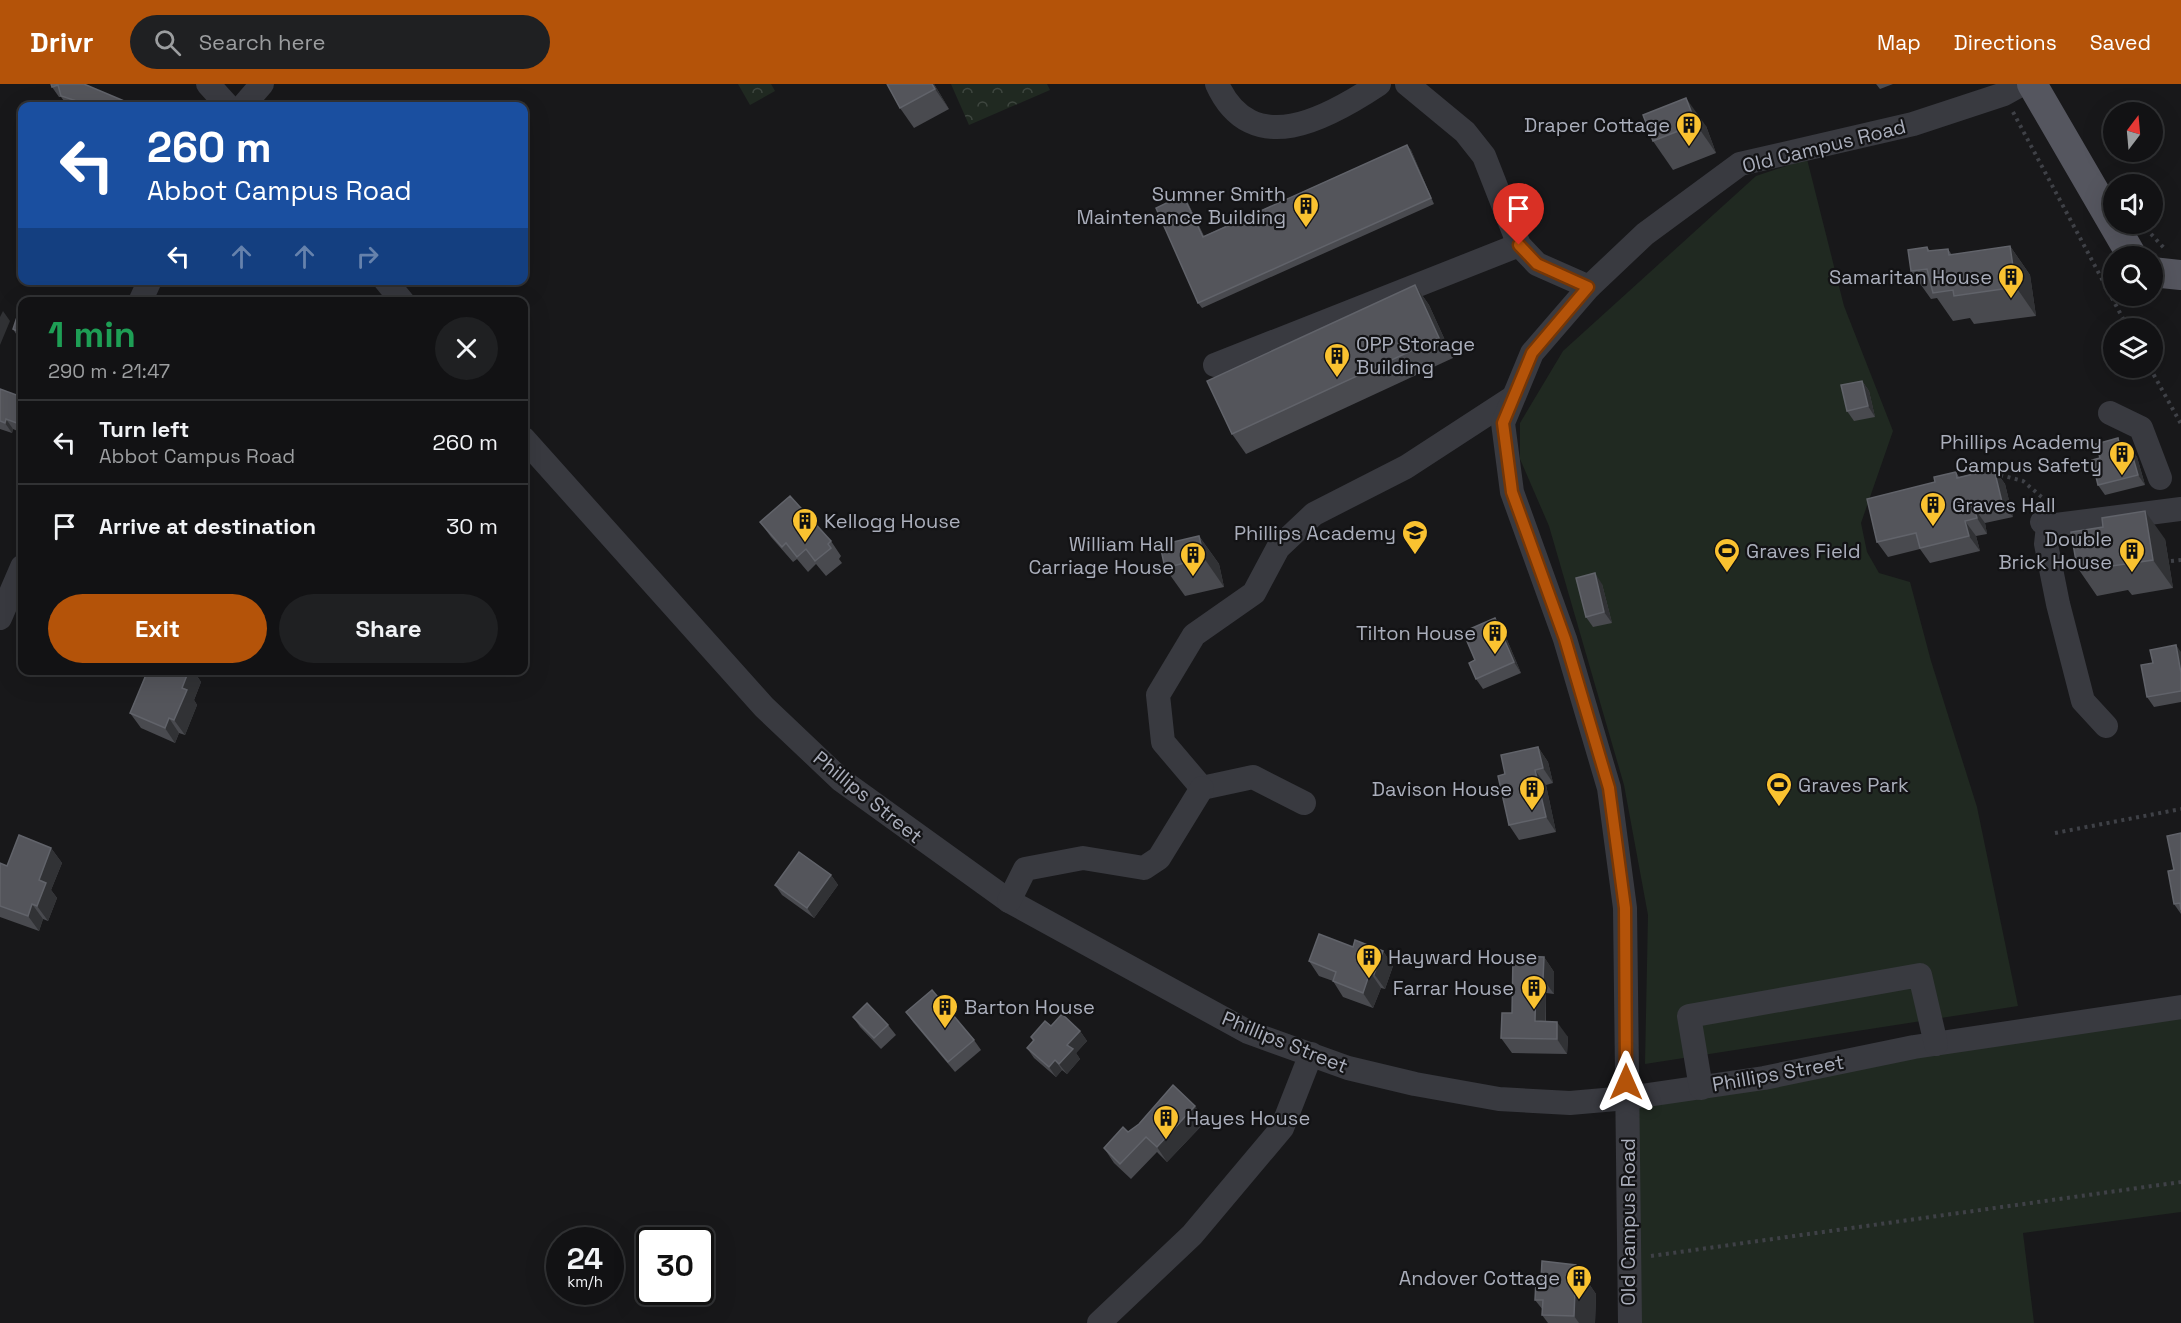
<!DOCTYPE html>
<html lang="en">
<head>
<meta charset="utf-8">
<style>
  body { margin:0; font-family:"Space Grotesk",sans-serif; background:#1f2022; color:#f1f3f6; height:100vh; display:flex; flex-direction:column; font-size:22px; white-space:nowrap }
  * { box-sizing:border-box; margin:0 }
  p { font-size:20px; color:#9c9ea0 }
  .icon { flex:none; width:33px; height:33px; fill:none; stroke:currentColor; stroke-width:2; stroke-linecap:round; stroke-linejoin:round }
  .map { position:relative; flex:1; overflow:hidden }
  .drawer { position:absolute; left:18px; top:213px; width:510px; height:378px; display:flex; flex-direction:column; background:#121214; border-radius:12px; box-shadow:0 6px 24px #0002,0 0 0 2px #313234 }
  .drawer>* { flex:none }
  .guide { position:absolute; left:18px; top:18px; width:510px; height:183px; border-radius:12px; box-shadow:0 6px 24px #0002,0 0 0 2px #313234; background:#1a4fa0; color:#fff; overflow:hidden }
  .needle { width:39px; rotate:16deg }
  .tools { position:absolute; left:2103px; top:18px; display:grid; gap:12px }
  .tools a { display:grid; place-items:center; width:60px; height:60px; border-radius:50%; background:#121214; box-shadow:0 6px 24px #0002,0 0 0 2px #313234; font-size:30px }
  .speed { position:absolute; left:546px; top:1143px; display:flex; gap:12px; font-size:30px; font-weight:700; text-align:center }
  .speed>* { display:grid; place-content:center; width:78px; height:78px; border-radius:50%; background:#121214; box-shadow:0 6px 24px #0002,0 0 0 2px #313234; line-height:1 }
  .speed small { font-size:15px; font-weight:400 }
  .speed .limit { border:3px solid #111; border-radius:9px; background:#fff; color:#111 }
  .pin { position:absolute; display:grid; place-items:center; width:51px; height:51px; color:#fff; margin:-62px -26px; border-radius:50% 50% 50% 0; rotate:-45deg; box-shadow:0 0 6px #0007 }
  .pin .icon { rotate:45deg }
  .me { position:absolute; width:66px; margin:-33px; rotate:0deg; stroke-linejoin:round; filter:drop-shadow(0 0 4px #0008) }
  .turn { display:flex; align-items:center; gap:21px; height:126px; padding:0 30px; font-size:27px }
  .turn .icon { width:78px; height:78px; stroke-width:2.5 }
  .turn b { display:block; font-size:42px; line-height:51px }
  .lanes { display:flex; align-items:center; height:57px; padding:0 30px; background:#0003; justify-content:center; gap:30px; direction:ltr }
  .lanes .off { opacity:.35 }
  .round { display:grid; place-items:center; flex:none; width:63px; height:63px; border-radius:32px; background:#1f2022 }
  .head { display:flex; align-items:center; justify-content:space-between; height:102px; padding:0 30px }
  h1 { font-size:36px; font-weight:800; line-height:45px; color:#1e9e55 }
  .primary-button { display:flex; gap:12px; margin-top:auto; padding:12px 30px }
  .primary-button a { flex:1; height:69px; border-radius:36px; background:#b45309; color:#fff; font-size:24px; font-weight:800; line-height:69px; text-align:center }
  .primary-button a+a { background:#1f2022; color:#f1f3f6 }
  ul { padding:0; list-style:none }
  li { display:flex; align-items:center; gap:18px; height:84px; padding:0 30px; border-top:2px solid #313234 }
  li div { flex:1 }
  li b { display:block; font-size:22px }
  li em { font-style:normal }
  header { display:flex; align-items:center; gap:36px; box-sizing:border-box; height:84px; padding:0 30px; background:#b45309; color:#fff }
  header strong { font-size:28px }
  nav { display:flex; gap:33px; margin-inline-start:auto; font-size:21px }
  .search { width:420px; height:54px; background:#1f2022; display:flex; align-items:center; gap:15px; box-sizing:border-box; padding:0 21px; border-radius:33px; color:#9c9ea0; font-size:22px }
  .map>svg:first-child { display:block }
</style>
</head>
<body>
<header>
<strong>Drivr</strong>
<div class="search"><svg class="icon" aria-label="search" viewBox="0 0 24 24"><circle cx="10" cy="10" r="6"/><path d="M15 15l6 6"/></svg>Search here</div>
<nav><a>Map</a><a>Directions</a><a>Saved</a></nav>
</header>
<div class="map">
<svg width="2181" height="1239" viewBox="0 0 2181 1239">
  <defs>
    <pattern id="park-crowns" width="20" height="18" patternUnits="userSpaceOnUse" patternTransform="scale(1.5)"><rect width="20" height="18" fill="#202921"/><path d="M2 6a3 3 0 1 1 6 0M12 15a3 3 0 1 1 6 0" fill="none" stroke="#3e463f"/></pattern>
  </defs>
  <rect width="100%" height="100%" fill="#18181a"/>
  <g fill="#202921">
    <path d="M1807 75 1844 222 1893 347 1861 439 1867 468 1879 489 1910 498 1931 577 1977 723 2018 922 1645 980 1648 831 1624 701 1549 442 1520 375V339L1563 267 1756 92Z"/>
    <path d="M2181 915V1128L2023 1149 2034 1239H1630L1627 1014Z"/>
  </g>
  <g fill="url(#park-crowns)">
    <path d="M738 0H771L775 7 750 21Z"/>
    <path d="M951 0H1047L1050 6 969 41Z"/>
  </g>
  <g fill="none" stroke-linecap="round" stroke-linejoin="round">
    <g stroke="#3f4147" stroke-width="4" stroke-dasharray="3 4.5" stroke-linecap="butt">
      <path d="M2013 28 2128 244"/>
      <path d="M2151 150 2164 164"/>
      <path d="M2150 284 2181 340"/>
      <path d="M1993 389 2023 397 2044 415"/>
      <path d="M2171 477 2181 476"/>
      <path d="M2055 749 2181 725"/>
      <path d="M1651 1172 2181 1098"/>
    </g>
    <g stroke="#393a40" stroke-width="24">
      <path d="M208 0 228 22"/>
      <path d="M1217 0C1252 77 1328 34 1379 0"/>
      <path d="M1407 0 1465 48 1484 72 1519 161 1537 180 1589 203"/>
      <path d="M243 22 262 0"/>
      <path d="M385 196 403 218"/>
      <path d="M140 218 150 196"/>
      <path d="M1215 281 1519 161"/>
      <path d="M2110 329 2141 344 2160 394"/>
      <path d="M524 355 764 623 841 696 1009 817 1248 948 1348 984 1415 1000 1499 1015 1570 1019 1627 1014 1764 994 1914 963 2181 923"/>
      <path d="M2042 438 2048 442 2046 460 2058 520 2083 617 2106 642"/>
      <path d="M2048 442 2181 425"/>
      <path d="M0 534 22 483"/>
      <path d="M1304 719 1253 693 1202 704 1163 658 1158 611 1194 551 1254 509 1278 464 1314 430 1406 383 1512 314"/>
      <path d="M1009 817 1025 785 1083 774 1144 784 1159 774 1202 704"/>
      <path d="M1701 1004 1689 932 1920 891 1936 960"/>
      <path d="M1099 1239 1192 1151 1282 1044 1311 970"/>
      <path d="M1630 1239 1625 824 1609 704 1565 555 1512 408 1503 339 1532 269 1589 203 1645 150 1740 80 1913 40 2004 10 2022 0"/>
    </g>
    <g stroke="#55565f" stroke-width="30">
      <path d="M2032 0 2132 172"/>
      <path d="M2152 188 2181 191"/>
    </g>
  </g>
  <g fill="#494a4f">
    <path d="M51 0 136 22H68L61 13H59L52 3Z"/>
    <path d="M887 0H934L949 25 914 44 900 24Z"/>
    <path d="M1876 0H1893L1880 5Z"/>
    <path d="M1643 31 1706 42 1716 69 1673 86 1653 57Z"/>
    <path d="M1407 61 1411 66 1434 120 1202 224 1198 219 1187 117 1204 152Z"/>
    <path d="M2010 162 2030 191 2036 232 1974 240 1970 234 1953 237 1937 214 1931 215 1911 187 1927 163 1930 167 1948 165 1952 171Z"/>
    <path d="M1415 201 1429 221 1453 274 1246 370 1232 350Z"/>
    <path d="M22 221V257L20 256 13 245Z"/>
    <path d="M1862 297 1869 307 1875 333 1854 337 1847 327Z"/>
    <path d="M0 305 22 313V349L13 345 12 349 0 345Z"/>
    <path d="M2130 363 2137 373 2145 401 2105 411 2098 401 2100 374Z"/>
    <path d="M1994 385 2005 400 2013 433 1985 439 1987 450 1976 452 1980 467 1930 479 1920 465 1888 473 1877 458 1935 398 1956 388 1959 393Z"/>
    <path d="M760 438 831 457 841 472 839 475 842 479 826 492 816 480 808 488 797 475 793 478 771 453Z"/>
    <path d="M1199 452 1219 480 1224 503 1185 512 1165 484Z"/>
    <path d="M2165 455 2173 504 2132 511 2128 506 2097 512 2077 483Z"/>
    <path d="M1602 500 1612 539 1593 543 1586 533Z"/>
    <path d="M1495 534 1502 544 1521 589 1483 605 1476 595 1475 576Z"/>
    <path d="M2181 568V618L2154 623 2147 613 2153 579Z"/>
    <path d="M154 586H193L201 598 194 616 197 621 185 651 179 649 175 659 141 644 130 629Z"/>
    <path d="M1538 663 1548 678 1553 699 1546 701 1556 748 1519 756 1509 741Z"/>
    <path d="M2181 749V830L2174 820V786Z"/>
    <path d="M51 764 62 779 51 806 57 814 48 837 43 835 39 847 0 833V779L7 782Z"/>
    <path d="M831 791 838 801 814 834 782 811 775 801Z"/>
    <path d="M1353 863 1383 867 1393 882 1385 905 1381 904 1373 924 1343 913 1333 897 1319 892 1309 877Z"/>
    <path d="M1544 873 1554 888V910L1546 909V938L1568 953 1567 970 1512 969 1501 954 1512 929Z"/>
    <path d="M906 928 974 956 981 966 955 988 913 938Z"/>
    <path d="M853 933 888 941 896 951 881 965 860 943Z"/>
    <path d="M1051 942 1080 947 1087 957 1076 969 1080 975 1067 990 1062 986 1056 993 1034 974 1027 964 1033 957 1031 953Z"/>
    <path d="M1206 1037 1167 1078 1157 1068 1131 1095 1114 1079 1104 1064 1128 1048Z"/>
    <path d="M1576 1181 1596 1210 1595 1239H1548L1542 1231 1543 1226 1535 1216 1541 1196Z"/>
  </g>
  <g fill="#313235">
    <path d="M932 0H934L949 25 935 5Z"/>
    <path d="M1686 14 1706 42 1716 69 1696 40Z"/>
    <path d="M1407 61 1411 66 1434 120 1431 114Z"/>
    <path d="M1183 111 1187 117 1206 158 1203 153Z"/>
    <path d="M2010 162 2030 191 2036 232 2016 203Z"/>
    <path d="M1415 201 1429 221 1453 274 1439 254Z"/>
    <path d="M3 227 10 237 0 261V233Z"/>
    <path d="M1862 297 1869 307 1875 333 1868 322Z"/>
    <path d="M6 335 13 345 12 349 5 339Z"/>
    <path d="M2118 354 2125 365H2120Z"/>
    <path d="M2130 363 2137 373 2145 401 2138 391Z"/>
    <path d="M1994 385 2005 400 2013 433 2002 418Z"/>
    <path d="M1974 424 1985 439 1987 450 1977 434Z"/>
    <path d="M2145 427 2165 455 2173 504 2153 476Z"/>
    <path d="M1965 437 1976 452 1980 467 1969 452Z"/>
    <path d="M1199 452 1219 480 1224 503 1204 474Z"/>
    <path d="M1595 489 1602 500 1612 539 1604 528Z"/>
    <path d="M1495 534 1502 544 1521 589 1514 578Z"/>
    <path d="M2176 561 2181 568V589Z"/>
    <path d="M189 586H193L201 598 194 616 197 621 185 651 174 636 182 604Z"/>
    <path d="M169 634 179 649 175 659 165 644Z"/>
    <path d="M1538 663 1548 678 1553 699 1543 684Z"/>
    <path d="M1535 686 1546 701 1556 748 1546 733Z"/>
    <path d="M51 764 62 779 51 806 57 814 48 837 37 822 39 796Z"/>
    <path d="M831 791 838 801 814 834 807 824Z"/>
    <path d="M32 820 43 835 39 847 28 832Z"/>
    <path d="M1383 867 1393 882 1385 905 1374 890Z"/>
    <path d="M1544 873 1554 888V910L1543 895Z"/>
    <path d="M1370 888 1381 904 1373 924 1363 909Z"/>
    <path d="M1536 894 1546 909 1545 952 1535 937Z"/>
    <path d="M1557 938 1568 953 1567 970 1557 955Z"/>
    <path d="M1080 947 1087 957 1076 969 1080 975 1067 990 1059 980 1067 961Z"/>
    <path d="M1055 976 1062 986 1056 993 1049 983Z"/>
    <path d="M1195 1022 1206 1037 1167 1078 1157 1063Z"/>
    <path d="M1576 1181 1596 1210 1595 1239H1579L1574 1232Z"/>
  </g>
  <g fill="#54555b" stroke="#61636a" stroke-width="1.5">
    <path d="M51 0H84L136 22H82L83 19 61 12 58 1 52 3Z"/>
    <path d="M887 0H932L935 5 900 24Z"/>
    <path d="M1686 14 1696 40 1653 57 1643 31Z"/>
    <path d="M1407 61 1431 114 1198 219 1156 124 1183 111 1203 153Z"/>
    <path d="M2010 162 2016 203 1954 212 1953 206 1933 209 1927 185 1911 187 1908 166 1927 163 1928 167 1948 165 1949 171Z"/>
    <path d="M1415 201 1439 254 1232 350 1207 297Z"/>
    <path d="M21 221H22V249L13 245Z"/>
    <path d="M1862 297 1868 322 1847 327 1841 301Z"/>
    <path d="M0 305 22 313V341L6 335 5 339 0 337Z"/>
    <path d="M2118 354 2120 365 2130 363 2138 391 2098 401 2092 376 2100 374 2096 360Z"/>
    <path d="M1994 385 2002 418 1974 424 1977 434 1965 437 1969 452 1920 464 1916 449 1877 458 1867 415 1935 398 1934 393 1956 388 1957 394Z"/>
    <path d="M790 412 831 457 828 460 831 464 815 477 806 465 797 473 786 459 782 463 760 438Z"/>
    <path d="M2145 427 2153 476 2112 482 2111 477 2077 483 2071 448 2103 443 2102 434Z"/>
    <path d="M1199 452 1204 474 1165 484 1160 461Z"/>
    <path d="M1595 489 1604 528 1586 533 1576 494Z"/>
    <path d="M1495 534 1514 578 1476 595 1469 579 1475 576 1463 548Z"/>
    <path d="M2176 561 2181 589V607L2147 613 2141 581 2153 579 2150 566Z"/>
    <path d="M148 586H189L182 604 187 606 174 636 169 634 165 644 130 629Z"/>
    <path d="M1538 663 1543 684 1535 686 1546 733 1509 741 1498 692 1505 690 1501 671Z"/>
    <path d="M2181 749V826L2180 819 2174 820 2168 787 2174 786 2167 752Z"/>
    <path d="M19 751 51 764 39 796 46 799 37 822 32 820 28 832 0 822V779L7 782Z"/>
    <path d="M799 768 831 791 807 824 775 801Z"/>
    <path d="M1319 850 1353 863 1355 856 1383 867 1374 890 1370 888 1363 909 1333 897 1336 888 1309 877Z"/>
    <path d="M1513 872 1544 873 1543 895 1536 894 1535 937 1557 938V955L1501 954 1502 929H1512Z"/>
    <path d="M932 906 974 956 948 978 906 928Z"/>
    <path d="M867 919 888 941 874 954 853 933Z"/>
    <path d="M1062 930 1080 947 1067 961 1073 965 1059 980 1055 976 1049 983 1027 964 1034 956 1031 953 1045 937 1051 942Z"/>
    <path d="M1173 1001 1195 1022 1157 1063 1146 1053 1120 1080 1104 1064 1123 1043 1128 1048 1139 1040Z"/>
    <path d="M1542 1177 1576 1181 1574 1232 1542 1231 1543 1216H1535L1536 1196H1541Z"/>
  </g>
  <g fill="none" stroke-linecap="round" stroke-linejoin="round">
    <defs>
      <path id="route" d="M1519 161 1537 180 1588 203 1532 269 1503 339 1512 408 1565 555 1609 704 1625 824 1626 998"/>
    </defs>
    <use href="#route" stroke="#753606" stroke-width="15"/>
    <use href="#route" stroke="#b45309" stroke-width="10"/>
  </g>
  <defs>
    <symbol id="building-pin" viewBox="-11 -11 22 30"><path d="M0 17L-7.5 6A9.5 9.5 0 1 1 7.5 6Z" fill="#fac230" stroke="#131315"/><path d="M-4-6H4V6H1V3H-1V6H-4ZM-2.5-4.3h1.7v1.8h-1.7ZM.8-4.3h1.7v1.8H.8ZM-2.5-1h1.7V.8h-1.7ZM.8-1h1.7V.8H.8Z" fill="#111"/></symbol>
    <symbol id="school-pin" viewBox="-11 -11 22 30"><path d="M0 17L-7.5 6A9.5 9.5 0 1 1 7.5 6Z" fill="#fac230" stroke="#131315"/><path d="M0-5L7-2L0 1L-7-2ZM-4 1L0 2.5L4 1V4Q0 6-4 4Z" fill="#111"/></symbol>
    <symbol id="stadium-pin" viewBox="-11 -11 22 30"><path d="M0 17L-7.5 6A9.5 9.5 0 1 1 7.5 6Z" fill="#fac230" stroke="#131315"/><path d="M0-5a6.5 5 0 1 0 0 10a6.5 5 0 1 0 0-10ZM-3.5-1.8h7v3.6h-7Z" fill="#111"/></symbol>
  </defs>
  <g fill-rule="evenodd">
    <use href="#building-pin" x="1674" y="26" width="30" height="40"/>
    <use href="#building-pin" x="1291" y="107" width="30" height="40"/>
    <use href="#building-pin" x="1996" y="178" width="30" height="40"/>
    <use href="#building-pin" x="1322" y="257" width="30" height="40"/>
    <use href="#building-pin" x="2107" y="355" width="30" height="40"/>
    <use href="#building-pin" x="1918" y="406" width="30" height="40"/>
    <use href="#building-pin" x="790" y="422" width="30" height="40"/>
    <use href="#school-pin" x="1400" y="434" width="30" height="40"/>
    <use href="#stadium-pin" x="1712" y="452" width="30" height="40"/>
    <use href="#building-pin" x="2117" y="452" width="30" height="40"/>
    <use href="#building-pin" x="1178" y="456" width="30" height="40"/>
    <use href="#building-pin" x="1480" y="534" width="30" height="40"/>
    <use href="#stadium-pin" x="1764" y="686" width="30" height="40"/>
    <use href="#building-pin" x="1517" y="690" width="30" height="40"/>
    <use href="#building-pin" x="1354" y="858" width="30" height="40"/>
    <use href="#building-pin" x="1519" y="889" width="30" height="40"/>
    <use href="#building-pin" x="930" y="908" width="30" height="40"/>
    <use href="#building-pin" x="1151" y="1019" width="30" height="40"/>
    <use href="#building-pin" x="1564" y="1179" width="30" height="40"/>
  </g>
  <g text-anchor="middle" stroke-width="4.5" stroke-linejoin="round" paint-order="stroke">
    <g font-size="20" fill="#aaaebb" stroke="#131315" text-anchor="end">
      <text x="1670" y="48">Draper Cottage</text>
      <text x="1286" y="117">Sumner Smith<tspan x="1286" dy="23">Maintenance Building</tspan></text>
      <text x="1992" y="200">Samaritan House</text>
      <text x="1356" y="267" text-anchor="start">OPP Storage<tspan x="1356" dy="23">Building</tspan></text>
      <text x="2102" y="365">Phillips Academy<tspan x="2102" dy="23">Campus Safety</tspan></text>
      <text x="1952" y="428" text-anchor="start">Graves Hall</text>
      <text x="824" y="444" text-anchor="start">Kellogg House</text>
      <text x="1396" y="456">Phillips Academy</text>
      <text x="2112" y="462">Double<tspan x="2112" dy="23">Brick House</tspan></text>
      <text x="1174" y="467">William Hall<tspan x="1174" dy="23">Carriage House</tspan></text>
      <text x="1746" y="474" text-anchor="start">Graves Field</text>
      <text x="1476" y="556">Tilton House</text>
      <text x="1798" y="708" text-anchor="start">Graves Park</text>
      <text x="1512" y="712">Davison House</text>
      <text x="1388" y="880" text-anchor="start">Hayward House</text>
      <text x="1514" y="911">Farrar House</text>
      <text x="964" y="930" text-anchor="start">Barton House</text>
      <text x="1186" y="1041" text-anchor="start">Hayes House</text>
      <text x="1560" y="1201">Andover Cottage</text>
    </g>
    <g font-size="20" fill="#aaaebb" stroke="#131315">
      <text transform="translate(1824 62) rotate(-14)" y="7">Old Campus Road</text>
      <text transform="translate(868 713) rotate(39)" y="7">Phillips Street</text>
      <text transform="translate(1285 958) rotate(22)" y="7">Phillips Street</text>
      <text transform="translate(1778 989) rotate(-10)" y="7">Phillips Street</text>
      <text transform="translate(1628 1138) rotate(-90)" y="7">Old Campus Road</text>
    </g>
  </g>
</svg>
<div class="tools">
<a><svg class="needle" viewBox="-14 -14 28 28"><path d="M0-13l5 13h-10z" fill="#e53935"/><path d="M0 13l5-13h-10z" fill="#9c9ea0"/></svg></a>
<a><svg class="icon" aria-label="sound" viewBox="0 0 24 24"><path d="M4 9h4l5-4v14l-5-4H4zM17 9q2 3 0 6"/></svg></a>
<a><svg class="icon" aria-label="search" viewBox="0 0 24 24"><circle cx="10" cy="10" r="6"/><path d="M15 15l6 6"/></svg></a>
<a><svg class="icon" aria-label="layers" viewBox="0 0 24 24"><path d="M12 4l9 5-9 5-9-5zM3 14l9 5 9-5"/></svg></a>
</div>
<div class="speed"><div>24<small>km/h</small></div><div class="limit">30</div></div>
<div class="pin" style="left:1519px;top:161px;background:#d93025"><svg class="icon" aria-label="arrive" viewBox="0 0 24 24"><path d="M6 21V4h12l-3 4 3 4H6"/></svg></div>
<svg class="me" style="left:1626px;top:998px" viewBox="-20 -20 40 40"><path d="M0-17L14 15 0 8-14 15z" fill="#b45309" stroke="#fff" stroke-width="4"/></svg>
<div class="guide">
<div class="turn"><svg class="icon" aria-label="left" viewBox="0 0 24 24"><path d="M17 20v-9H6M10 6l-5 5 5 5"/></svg><div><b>260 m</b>Abbot Campus Road</div></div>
<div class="lanes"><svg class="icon" aria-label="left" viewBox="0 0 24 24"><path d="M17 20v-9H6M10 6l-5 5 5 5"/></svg><svg class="icon off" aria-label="ahead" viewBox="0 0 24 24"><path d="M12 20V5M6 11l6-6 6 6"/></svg><svg class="icon off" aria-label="ahead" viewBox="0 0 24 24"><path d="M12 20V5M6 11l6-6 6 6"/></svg><svg class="icon off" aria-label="right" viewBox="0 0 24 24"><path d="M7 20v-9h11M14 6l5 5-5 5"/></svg></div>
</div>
<section class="drawer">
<div class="head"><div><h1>1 min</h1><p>290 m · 21:47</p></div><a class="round"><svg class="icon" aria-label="close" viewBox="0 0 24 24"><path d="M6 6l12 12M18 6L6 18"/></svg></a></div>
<ul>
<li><svg class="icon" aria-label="left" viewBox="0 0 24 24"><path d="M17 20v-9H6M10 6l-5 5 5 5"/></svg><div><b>Turn left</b><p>Abbot Campus Road</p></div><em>260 m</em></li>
<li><svg class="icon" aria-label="arrive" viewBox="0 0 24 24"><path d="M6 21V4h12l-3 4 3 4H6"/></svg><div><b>Arrive at destination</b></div><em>30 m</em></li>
</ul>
<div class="primary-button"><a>Exit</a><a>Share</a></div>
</section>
</div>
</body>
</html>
